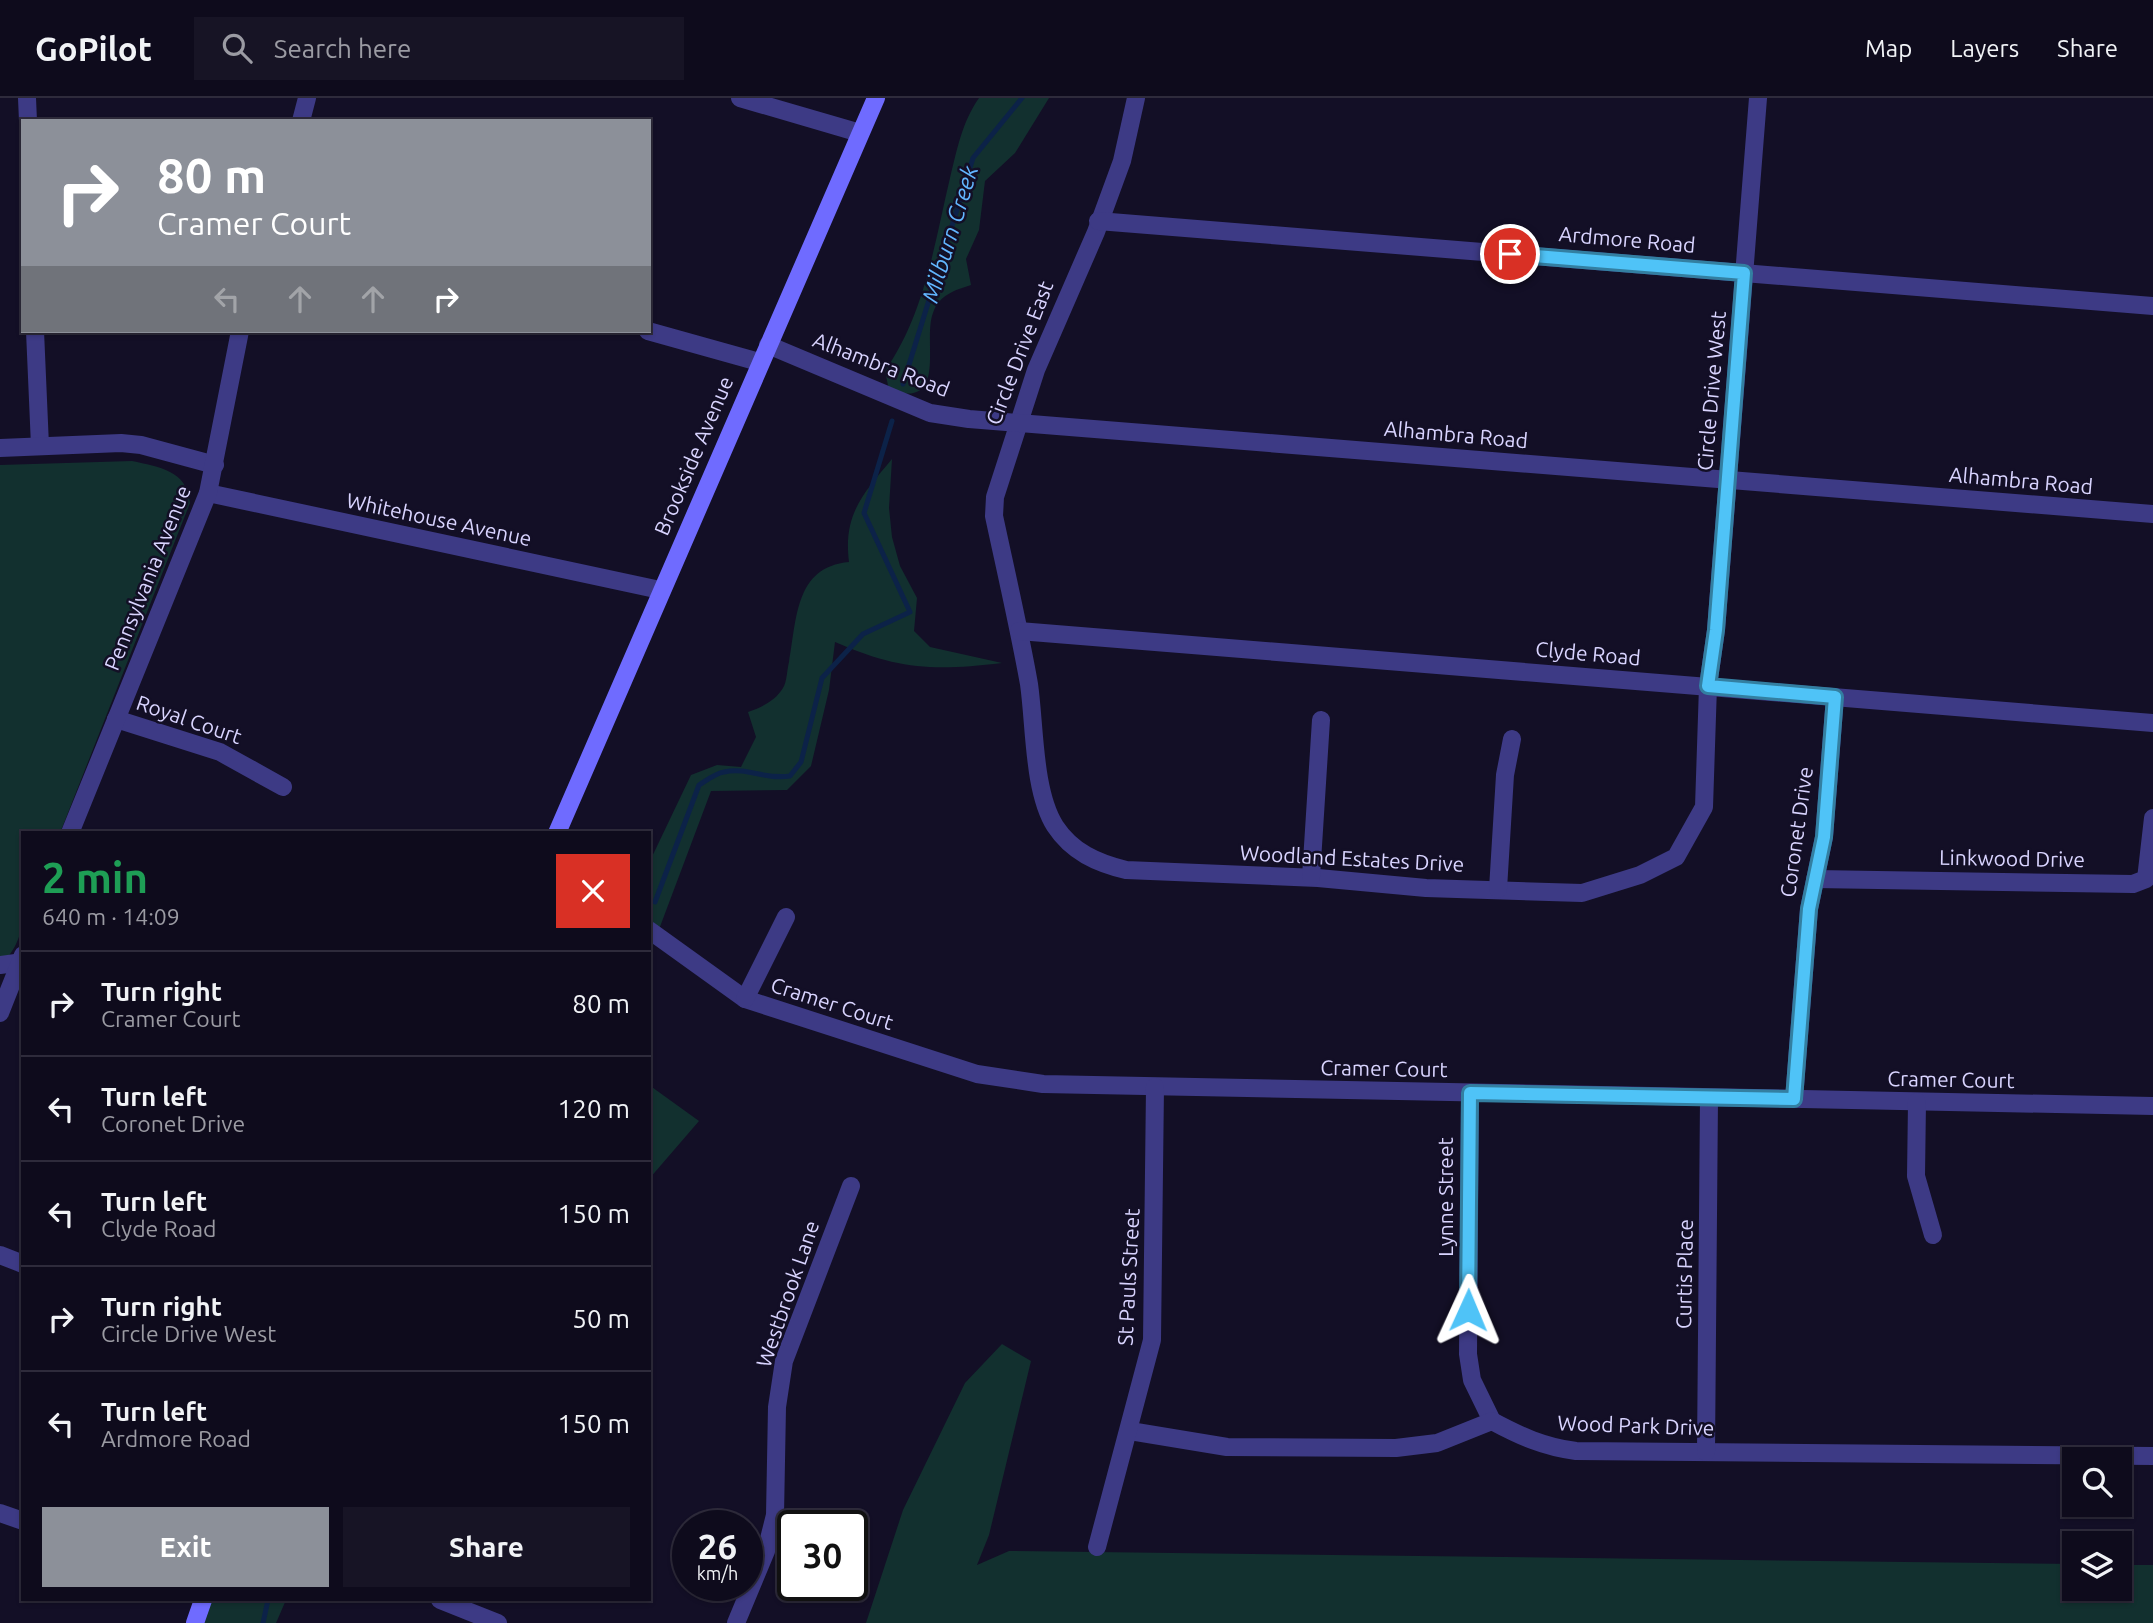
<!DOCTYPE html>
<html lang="en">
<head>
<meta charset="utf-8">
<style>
  body { margin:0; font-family:Ubuntu,sans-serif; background:#171425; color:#f1f3f6; height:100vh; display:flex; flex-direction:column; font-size:26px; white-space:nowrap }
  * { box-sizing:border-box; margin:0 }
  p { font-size:23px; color:#9b9ba3 }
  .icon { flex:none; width:38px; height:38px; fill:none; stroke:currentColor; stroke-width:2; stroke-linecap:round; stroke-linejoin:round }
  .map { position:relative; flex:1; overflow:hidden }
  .sheet { position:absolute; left:21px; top:733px; width:630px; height:770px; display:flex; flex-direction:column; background:#0e0b1c; border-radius:0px; box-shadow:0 2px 5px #0004,0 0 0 2px #2e2b3b }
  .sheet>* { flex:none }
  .guide { position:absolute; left:21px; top:21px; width:630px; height:214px; border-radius:0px; box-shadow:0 2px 5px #0004,0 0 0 2px #2e2b3b; background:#8c9099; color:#fff; overflow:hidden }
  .controls { position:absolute; left:2062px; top:1349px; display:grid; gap:14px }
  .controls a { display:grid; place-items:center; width:70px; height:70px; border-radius:0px; background:#0e0b1c; box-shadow:0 2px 5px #0004,0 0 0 2px #2e2b3b; font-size:35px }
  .speed { position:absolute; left:672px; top:1412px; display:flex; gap:14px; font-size:35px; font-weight:700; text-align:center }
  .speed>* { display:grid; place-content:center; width:91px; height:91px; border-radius:50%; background:#0e0b1c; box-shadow:0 2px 5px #0004,0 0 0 2px #2e2b3b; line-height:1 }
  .speed small { font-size:18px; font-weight:400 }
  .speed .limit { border:4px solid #111; border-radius:10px; background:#fff; color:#111 }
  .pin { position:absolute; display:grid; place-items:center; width:60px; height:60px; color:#fff; margin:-30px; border:4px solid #fff; border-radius:50%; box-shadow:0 2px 7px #0007 }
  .me { position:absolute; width:77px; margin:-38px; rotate:1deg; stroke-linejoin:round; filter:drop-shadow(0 0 5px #0008) }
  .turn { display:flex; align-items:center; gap:24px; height:147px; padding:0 21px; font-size:32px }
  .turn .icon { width:91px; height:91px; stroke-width:2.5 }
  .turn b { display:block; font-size:49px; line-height:60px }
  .lanes { display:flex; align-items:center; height:66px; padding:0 21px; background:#0003; justify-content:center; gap:35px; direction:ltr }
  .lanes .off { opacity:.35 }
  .round { display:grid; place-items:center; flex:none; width:74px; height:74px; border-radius:0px; background:#171425 }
  .summary { display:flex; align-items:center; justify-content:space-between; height:119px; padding:0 21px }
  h1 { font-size:42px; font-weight:700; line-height:52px; color:#1e9e55 }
  .action { display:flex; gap:14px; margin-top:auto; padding:14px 21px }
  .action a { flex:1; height:80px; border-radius:0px; background:#8c9099; color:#fff; font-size:28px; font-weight:700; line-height:80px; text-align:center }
  .action a+a { background:#171425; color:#f1f3f6 }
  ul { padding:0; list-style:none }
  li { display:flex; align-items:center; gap:21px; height:105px; padding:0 21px; border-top:2px solid #2e2b3b }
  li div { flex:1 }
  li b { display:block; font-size:26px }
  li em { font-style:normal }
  header { display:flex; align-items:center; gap:42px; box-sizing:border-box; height:98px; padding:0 35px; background:#0e0b1c; border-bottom:2px solid #2e2b3b }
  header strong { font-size:33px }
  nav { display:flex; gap:38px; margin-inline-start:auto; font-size:24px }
  .search { width:490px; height:63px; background:#171425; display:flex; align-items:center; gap:18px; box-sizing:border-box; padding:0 24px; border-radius:0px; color:#9b9ba3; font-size:26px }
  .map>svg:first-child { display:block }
</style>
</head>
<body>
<header>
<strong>GoPilot</strong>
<div class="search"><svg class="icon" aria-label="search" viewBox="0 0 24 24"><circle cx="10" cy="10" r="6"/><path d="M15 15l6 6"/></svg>Search here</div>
<nav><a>Map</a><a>Layers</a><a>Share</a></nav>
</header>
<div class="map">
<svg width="2153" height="1525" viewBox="0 0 2153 1525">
  <rect width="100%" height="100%" fill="#130f26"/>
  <g fill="#12302f">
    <path d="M979 0H1049L1015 55 985 83 979 132 966 161 971 187C955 192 939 197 933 215 922 243 949 312 889 292L885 273C925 215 934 147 950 80 957 52 962 24 979 0Z"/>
    <path d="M892 361 889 410 892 439 900 468 917 500 914 533 930 549 1002 565C934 573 899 572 835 544L829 592 811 668 787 692 711 693 649 858V765L691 677 717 667 741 669 756 639 748 614C762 609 775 603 783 590 787 584 787 571 789 564 797 520 795 469 849 464 843 416 863 396 892 361Z"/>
    <path d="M132 363C159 369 187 372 190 405L60 735H23C23 773 34 829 7 860L0 861V367Z"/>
    <path d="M649 987 699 1023 649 1081Z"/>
    <path d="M1002 1246 1031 1263 989 1437 977 1467 1009 1453 2074 1466V1491H2119V1467H2153V1525H866L903 1412 965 1285Z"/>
    <path d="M209 1502H286L276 1525H201Z"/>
  </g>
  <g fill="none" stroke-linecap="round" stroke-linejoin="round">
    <g stroke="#0c2248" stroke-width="5">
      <path d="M903 286 973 60 1022 0"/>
      <path d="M655 804 699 687C707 682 716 675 724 674 748 669 765 682 790 678L801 664 822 580 863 536 910 514 864 415 892 323"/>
      <path d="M263 1525 268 1502"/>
    </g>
    <g stroke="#3d3a85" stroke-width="18">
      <path d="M27 0 28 23"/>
      <path d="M740 0 860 35"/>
      <path d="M1136 0 1122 63 1096 134 1036 272 995 399 994 418C1006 474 1019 530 1029 586 1035 628 1033 693 1055 728 1072 754 1097 765 1126 772L1318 780 1426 790 1582 795 1640 777 1676 759 1704 709 1708 588 1716 532 1758 0"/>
      <path d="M1098 123 2153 208"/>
      <path d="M35 233 40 348"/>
      <path d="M648 233 759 264"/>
      <path d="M768 247 930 315 969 321 2153 416"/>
      <path d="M0 350 121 345 141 347 215 367"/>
      <path d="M208 395 660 492"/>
      <path d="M1019 533 2153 625"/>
      <path d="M116 621 220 654 283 689"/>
      <path d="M1311 779 1321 622"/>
      <path d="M1815 781 2133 786 2146 781 2153 720"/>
      <path d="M1498 791 1505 677 1512 641"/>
      <path d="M649 832 745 901 977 976 1043 986 2153 1008"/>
      <path d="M0 867 23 864"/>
      <path d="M745 901 786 819"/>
      <path d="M1470 995 1468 1256 1472 1282 1492 1323"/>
      <path d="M1794 1001 1809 811 1824 739 1835 599"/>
      <path d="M1917 1004 1916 1078 1933 1137"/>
      <path d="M0 1157 23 1166"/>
      <path d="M1130 1333 1227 1349 1396 1350 1437 1345 1492 1323C1520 1338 1544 1349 1576 1353L2153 1358"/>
      <path d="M1706 1354 1709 1000"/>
      <path d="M0 1415 23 1423"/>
      <path d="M1097 1449 1152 1242 1155 989"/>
      <path d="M440 1502 498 1525"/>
      <path d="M736 1525 766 1453 775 1417 777 1309 784 1263 851 1088"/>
    </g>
    <g stroke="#3d3a85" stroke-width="18">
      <path d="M301 23 307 0"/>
      <path d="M70 735 208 395 240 233"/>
      <path d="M0 915 23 857"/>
    </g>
    <g stroke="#6f6bff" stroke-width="18">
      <path d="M557 735 876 0"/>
      <path d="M195 1525 203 1502"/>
    </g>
  </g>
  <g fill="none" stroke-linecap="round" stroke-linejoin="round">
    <defs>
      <path id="route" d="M1468 1212 1470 995 1794 1001 1809 811 1824 739 1835 599 1708 588 1716 532 1744 175 1510 156"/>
    </defs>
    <use href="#route" stroke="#337fa1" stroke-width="18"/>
    <use href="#route" stroke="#4fc3f7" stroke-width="12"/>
  </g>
  <g text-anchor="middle" stroke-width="5" stroke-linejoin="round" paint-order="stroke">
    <g font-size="21" fill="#d9d4ff" stroke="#130f26">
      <text transform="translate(1627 142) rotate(5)" y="7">Ardmore Road</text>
      <text transform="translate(1020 255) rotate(-69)" y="7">Circle Drive East</text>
      <text transform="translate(881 267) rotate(21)" y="7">Alhambra Road</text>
      <text transform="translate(1712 293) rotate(-85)" y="7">Circle Drive West</text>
      <text transform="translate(1456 337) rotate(5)" y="7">Alhambra Road</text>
      <text transform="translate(694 358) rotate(-67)" y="7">Brookside Avenue</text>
      <text transform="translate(2021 383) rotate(5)" y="7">Alhambra Road</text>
      <text transform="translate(439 422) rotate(12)" y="7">Whitehouse Avenue</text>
      <text transform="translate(148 480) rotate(-68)" y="7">Pennsylvania Avenue</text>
      <text transform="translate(1588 556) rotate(5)" y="7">Clyde Road</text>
      <text transform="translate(189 622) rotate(19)" y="7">Royal Court</text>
      <text transform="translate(1797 734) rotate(-82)" y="7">Coronet Drive</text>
      <text transform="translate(1352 761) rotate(3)" y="7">Woodland Estates Drive</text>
      <text transform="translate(2012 761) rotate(1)" y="7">Linkwood Drive</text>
      <text transform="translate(832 906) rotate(18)" y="7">Cramer Court</text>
      <text transform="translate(1384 971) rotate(1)" y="7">Cramer Court</text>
      <text transform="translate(1951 982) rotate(1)" y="7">Cramer Court</text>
      <text transform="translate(1446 1099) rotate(-90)" y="7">Lynne Street</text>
      <text transform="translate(1685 1176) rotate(-89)" y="7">Curtis Place</text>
      <text transform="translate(1129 1179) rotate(-87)" y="7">St Pauls Street</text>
      <text transform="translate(788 1196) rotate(-71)" y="7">Westbrook Lane</text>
      <text transform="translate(1636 1328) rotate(2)" y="7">Wood Park Drive</text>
    </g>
    <g font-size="23" font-style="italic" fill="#62b6ff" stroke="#130f26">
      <text transform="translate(950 136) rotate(-73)" y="8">Milburn Creek</text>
    </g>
  </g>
</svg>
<div class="controls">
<a><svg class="icon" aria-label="search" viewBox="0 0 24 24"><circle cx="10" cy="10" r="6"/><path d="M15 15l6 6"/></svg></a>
<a><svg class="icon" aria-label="layers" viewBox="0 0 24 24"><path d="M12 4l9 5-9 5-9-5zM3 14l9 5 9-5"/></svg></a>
</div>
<div class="speed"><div>26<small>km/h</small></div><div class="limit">30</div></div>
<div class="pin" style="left:1510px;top:156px;background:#d93025"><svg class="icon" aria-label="arrive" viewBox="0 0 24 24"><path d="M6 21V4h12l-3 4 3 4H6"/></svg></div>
<svg class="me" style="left:1468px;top:1212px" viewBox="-20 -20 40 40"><path d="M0-17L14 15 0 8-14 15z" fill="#4fc3f7" stroke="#fff" stroke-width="4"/></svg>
<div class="guide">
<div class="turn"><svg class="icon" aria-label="right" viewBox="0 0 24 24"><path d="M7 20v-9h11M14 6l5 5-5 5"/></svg><div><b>80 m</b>Cramer Court</div></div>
<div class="lanes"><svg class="icon off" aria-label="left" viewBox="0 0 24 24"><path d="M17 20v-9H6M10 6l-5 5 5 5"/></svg><svg class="icon off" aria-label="ahead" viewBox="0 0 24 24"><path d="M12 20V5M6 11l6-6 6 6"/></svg><svg class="icon off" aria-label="ahead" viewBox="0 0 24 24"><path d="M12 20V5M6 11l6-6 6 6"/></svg><svg class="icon" aria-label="right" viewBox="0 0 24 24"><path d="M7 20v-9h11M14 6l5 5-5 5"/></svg></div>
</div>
<section class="sheet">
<div class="summary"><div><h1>2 min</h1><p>640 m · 14:09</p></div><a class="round" style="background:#d93025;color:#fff"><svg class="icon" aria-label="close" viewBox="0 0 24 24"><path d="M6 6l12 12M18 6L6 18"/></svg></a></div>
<ul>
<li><svg class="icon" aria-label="right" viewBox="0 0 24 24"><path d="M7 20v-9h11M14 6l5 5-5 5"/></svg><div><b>Turn right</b><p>Cramer Court</p></div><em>80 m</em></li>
<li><svg class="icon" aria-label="left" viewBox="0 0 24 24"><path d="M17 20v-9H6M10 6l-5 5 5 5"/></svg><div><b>Turn left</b><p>Coronet Drive</p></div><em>120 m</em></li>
<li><svg class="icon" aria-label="left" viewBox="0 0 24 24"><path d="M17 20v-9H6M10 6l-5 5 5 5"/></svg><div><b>Turn left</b><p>Clyde Road</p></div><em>150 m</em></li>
<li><svg class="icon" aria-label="right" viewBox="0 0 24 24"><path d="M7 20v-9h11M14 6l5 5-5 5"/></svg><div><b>Turn right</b><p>Circle Drive West</p></div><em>50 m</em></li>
<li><svg class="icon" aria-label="left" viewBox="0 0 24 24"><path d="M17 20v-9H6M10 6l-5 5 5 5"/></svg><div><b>Turn left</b><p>Ardmore Road</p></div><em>150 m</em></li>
</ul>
<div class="action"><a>Exit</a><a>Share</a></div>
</section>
</div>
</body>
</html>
